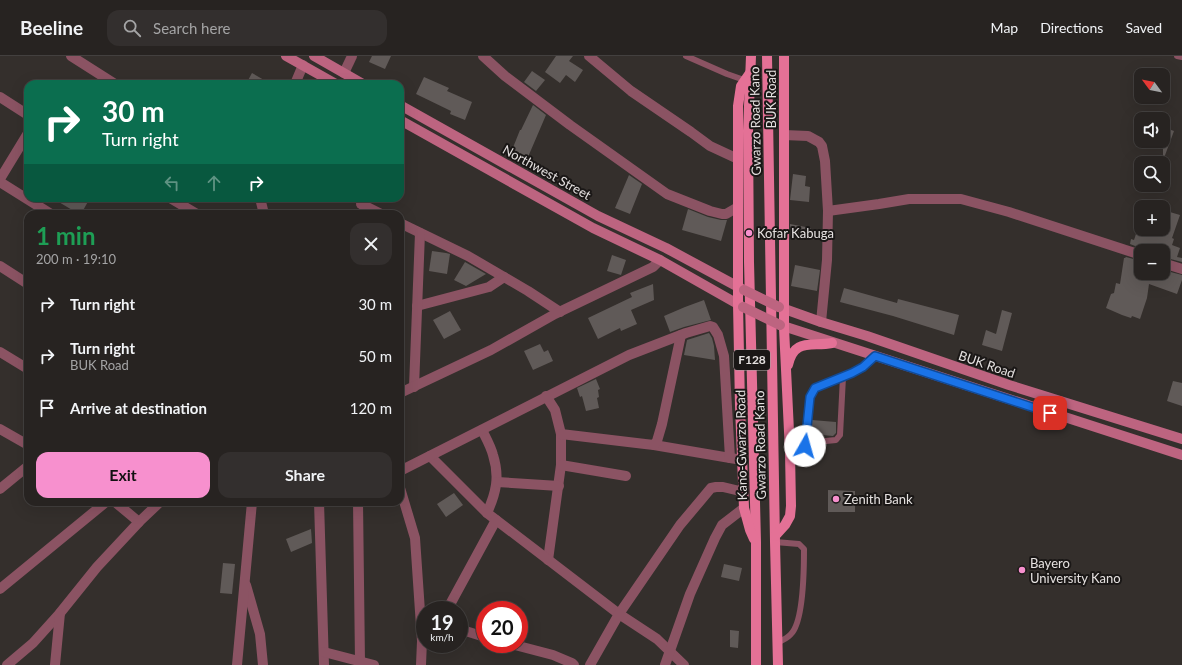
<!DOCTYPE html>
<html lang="en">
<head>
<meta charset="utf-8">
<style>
  body { margin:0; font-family:Lato,sans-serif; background:#332f2e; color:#f1f3f6; height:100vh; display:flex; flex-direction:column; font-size:15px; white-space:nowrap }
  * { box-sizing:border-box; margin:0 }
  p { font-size:13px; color:#a4a4a5 }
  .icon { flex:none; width:22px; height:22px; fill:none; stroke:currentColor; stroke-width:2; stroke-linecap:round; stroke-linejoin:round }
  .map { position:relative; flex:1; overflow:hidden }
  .sheet { position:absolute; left:24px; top:154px; width:380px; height:296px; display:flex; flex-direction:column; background:#272321; border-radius:12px; box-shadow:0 4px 16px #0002,0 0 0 1px #43403f }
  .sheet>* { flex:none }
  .hud { position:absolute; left:24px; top:24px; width:380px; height:122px; border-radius:12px; box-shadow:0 4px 16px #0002,0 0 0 1px #43403f; background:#0b6e4f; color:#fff; overflow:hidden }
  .needle { width:26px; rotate:302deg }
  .buttons { position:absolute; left:1134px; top:12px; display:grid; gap:8px }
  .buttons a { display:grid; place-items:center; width:36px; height:36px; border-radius:8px; background:#272321; box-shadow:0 4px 16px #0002,0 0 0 1px #43403f; font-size:20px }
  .speed { position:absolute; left:416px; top:545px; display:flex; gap:8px; font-size:20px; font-weight:700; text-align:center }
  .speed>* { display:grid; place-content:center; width:52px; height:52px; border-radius:50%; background:#272321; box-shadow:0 4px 16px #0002,0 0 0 1px #43403f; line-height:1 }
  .speed small { font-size:10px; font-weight:400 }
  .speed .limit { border:6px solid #d22; background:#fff; color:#111 }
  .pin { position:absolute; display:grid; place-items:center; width:34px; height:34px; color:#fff; margin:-17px; border-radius:8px; box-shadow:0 2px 6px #0006 }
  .me { position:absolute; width:44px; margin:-22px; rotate:7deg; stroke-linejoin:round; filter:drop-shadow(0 0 3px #0008) }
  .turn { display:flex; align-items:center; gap:14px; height:84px; padding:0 12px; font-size:18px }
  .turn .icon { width:52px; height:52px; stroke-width:2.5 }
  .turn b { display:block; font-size:28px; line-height:34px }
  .lanes { display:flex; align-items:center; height:38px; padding:0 12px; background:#0003; justify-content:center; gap:20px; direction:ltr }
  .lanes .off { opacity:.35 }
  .round { display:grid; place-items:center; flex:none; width:42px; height:42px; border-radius:12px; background:#332f2e }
  .summary { display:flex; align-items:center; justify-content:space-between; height:68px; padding:0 12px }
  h1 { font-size:24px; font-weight:700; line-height:30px; color:#1e9e55 }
  .primary-button { display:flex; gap:8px; margin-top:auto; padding:8px 12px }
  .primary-button a { flex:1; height:46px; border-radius:12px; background:#f790ce; color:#111; font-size:16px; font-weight:700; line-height:46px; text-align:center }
  .primary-button a+a { background:#332f2e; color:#f1f3f6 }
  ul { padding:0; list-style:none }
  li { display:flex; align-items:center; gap:12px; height:52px; padding:0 12px }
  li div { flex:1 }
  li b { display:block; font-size:15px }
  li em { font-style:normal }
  header { display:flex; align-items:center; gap:24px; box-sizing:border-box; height:56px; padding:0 20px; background:#272321; border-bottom:1px solid #43403f }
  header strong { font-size:19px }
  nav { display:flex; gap:22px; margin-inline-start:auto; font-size:14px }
  .search { width:280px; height:36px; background:#332f2e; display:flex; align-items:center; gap:10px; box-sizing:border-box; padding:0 14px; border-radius:12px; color:#a4a4a5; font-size:15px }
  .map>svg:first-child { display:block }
</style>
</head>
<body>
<header>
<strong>Beeline</strong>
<div class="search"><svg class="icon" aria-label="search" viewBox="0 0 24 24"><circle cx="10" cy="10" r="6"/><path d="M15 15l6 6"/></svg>Search here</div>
<nav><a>Map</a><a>Directions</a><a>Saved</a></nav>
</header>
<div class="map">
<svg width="1182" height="609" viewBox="0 0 1182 609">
  <rect width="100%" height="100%" fill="#342f2c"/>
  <g fill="#605a58">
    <path d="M372 0H391L385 13 369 6Z"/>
    <path d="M556 0H573L569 5 583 14 575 26 566 19 560 27 545 16Z"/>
    <path d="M532 15 545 24 536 35 524 26Z"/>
    <path d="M252 17 271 28H246Z"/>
    <path d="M424 21 449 32 447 35 472 46 465 64 450 58 451 55 416 38Z"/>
    <path d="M533 49 546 59 528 101 512 94 520 74H521Z"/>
    <path d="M1163 71 1174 75 1164 102H1163V93L1144 87V85H1163Z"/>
    <path d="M793 118 806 120 805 130 810 131 809 146 790 144Z"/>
    <path d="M629 119 642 128 630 158 615 152Z"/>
    <path d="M52 142H90L81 158H79Z"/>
    <path d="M688 153 708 161 721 164H727L721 185 682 174Z"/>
    <path d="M1163 154 1180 159 1172 182 1174 183 1172 189 1180 192 1177 201 1182 202V206L1163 201V195H1146L1143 193 1130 188 1131 183 1134 184 1138 172 1149 176 1150 173H1163Z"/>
    <path d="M790 168 811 172 810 182 790 180Z"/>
    <path d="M432 195 446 197 450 198 447 218 429 215Z"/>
    <path d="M612 199 626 204 621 219 607 215Z"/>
    <path d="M1126 201 1141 205V217H1163V214L1182 219V224L1177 238 1149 228 1147 242 1140 263 1132 260 1131 262 1122 259 1106 252 1111 238 1114 237 1116 227 1120 228 1124 202H1125Z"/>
    <path d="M465 206 486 218 466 230 454 224Z"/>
    <path d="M795 209 820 214 817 235 791 230Z"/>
    <path d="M653 228 654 244 631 254 637 268 621 275 620 272 598 283 588 262 632 241 630 237Z"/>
    <path d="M844 232 897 247 898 243 959 259 954 279 893 260 840 246Z"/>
    <path d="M704 244 711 264 684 271 670 276 664 260 685 251Z"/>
    <path d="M1002 254 1012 257 1002 295 982 289 986 274 996 278Z"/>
    <path d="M450 255 461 274 444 283 433 264Z"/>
    <path d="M709 277 712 282 714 290 715 304 684 299 687 284Z"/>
    <path d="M540 288 544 296 548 294 553 305 533 314 524 295Z"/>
    <path d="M596 323 600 333 598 334 599 341 597 342 599 352 586 355 582 340 580 341 577 332Z"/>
    <path d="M1173 325 1182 327V350L1167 345Z"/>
    <path d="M812 364 836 366V377L833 380 811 378Z"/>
    <path d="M828 434 855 435V456H828Z"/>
    <path d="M454 437 463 449 446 461 437 448Z"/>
    <path d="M311 473 312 487 291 496 286 483Z"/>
    <path d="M223 507 235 508 232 538 220 537Z"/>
    <path d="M724 508 742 512 739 525 721 521Z"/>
    <path d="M730 574 739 575 738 592 730 591Z"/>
  </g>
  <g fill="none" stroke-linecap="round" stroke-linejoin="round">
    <g stroke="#8b5363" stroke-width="6">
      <path d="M686 0 727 18 747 25"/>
      <path d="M1177 0 1182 1"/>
      <path d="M806 387 836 384 840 379 843 321"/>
      <path d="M790 396 802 392 806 387 810 341 815 333 852 317 863 311 875 300"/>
      <path d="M775 486 799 488 804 493C804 512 804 565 791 578 788 582 782 584 778 587"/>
    </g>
    <g stroke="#8b5363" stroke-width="10">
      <path d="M71 0 115 28"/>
      <path d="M483 0 505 20 570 69 667 138 710 155 722 158H726L738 151"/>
      <path d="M589 0 631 35 691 76 710 90 738 103"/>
      <path d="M344 17 352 0"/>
      <path d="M295 28 303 9"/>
      <path d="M0 41 28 59"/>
      <path d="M784 79 808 80 819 86 822 90 825 105 828 155 827 204 821 266"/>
      <path d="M0 123 28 77"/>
      <path d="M0 126 51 158"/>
      <path d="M170 142 197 158"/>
      <path d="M260 142 264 158"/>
      <path d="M361 148 381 158"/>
      <path d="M828 155 879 148 909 143H961L1009 156 1141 199"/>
      <path d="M400 167 468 200 528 235 560 256"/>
      <path d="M1163 207 1182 213"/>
      <path d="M0 210 28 228"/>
      <path d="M417 250 489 231 504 221"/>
      <path d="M0 296 28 313"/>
      <path d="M414 331 420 177"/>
      <path d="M400 337 491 294 555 258 653 211 660 204"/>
      <path d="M546 340 555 354 561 378V409L548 504"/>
      <path d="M0 373 28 389"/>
      <path d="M482 374C486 382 491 391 493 399 500 421 496 437 487 457"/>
      <path d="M561 378 645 388 654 389 736 403"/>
      <path d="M654 389 657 385 662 368 681 279"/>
      <path d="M430 400 487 457 619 558 657 583 684 609"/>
      <path d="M561 409 626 420"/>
      <path d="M400 415 629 299 686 277 710 270 713 271 718 279 724 300 730 402"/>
      <path d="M497 426 559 430"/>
      <path d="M400 432 415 482 422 585 421 609"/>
      <path d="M0 433 28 410"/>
      <path d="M115 446 139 466"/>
      <path d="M319 446 324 609"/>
      <path d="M358 446 360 606"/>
      <path d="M246 529 260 578 263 609"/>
      <path d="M0 533 106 446"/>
      <path d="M447 554 496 464"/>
      <path d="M459 573 485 581"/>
      <path d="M511 588 553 599 572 607 574 609"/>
      <path d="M324 596 374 609"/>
      <path d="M7 609 33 587 60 557 97 511 139 466 160 446"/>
      <path d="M55 609 60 557"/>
      <path d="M237 609 252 446"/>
      <path d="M590 609 619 558 680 469 701 444 711 432 716 431H723L744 436"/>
      <path d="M665 609 690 538 715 482 722 469 744 452"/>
    </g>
    <g stroke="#bd6480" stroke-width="10">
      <path d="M286 0 336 28"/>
      <path d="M314 0 363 28"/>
      <path d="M400 49 598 160 666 192 744 234"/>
      <path d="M400 64 593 172 660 204 743 251"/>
      <path d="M779 251 821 266 867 280 1009 329 1182 383"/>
      <path d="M780 269 1182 399"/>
    </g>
    <g stroke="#e47196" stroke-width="10">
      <path d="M751 0 748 75 749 206 756 486V609"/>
      <path d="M767 0 775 486 778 609"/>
      <path d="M750 17 741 30 738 50V248L740 350 744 452 750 474 754 483"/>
      <path d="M788 309C794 282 811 291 832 287"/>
      <path d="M775 480 785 469 790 460 791 450 790 396 784 272V0"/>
    </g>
    <g stroke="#bd6480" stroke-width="10">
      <path d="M744 234 779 251"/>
      <path d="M743 251 780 269"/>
    </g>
  </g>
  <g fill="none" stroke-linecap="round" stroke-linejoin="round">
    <defs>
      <path id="route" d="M805 390 810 341 815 332 852 317 863 311 875 300 1050 357"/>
    </defs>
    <use href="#route" stroke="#114b97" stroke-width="10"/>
    <use href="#route" stroke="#1a73e8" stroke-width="7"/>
  </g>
  <g fill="#f790ce" stroke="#1a1716" stroke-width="1.5">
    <circle cx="749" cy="177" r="4"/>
    <circle cx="836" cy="443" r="4"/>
    <circle cx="1022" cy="514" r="4"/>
  </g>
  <g text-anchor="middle" stroke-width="4" stroke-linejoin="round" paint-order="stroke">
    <rect fill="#1a1716" stroke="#a8a4a3" stroke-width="1" x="734" y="294" width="36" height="20" rx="3"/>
    <g font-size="12" font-weight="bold" fill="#e5e1e0">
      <text x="752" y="308">F128</text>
    </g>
    <g font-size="13" fill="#e5e1e0" stroke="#1a1716">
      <text transform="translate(771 43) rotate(-90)" y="5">BUK Road</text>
      <text transform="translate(755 65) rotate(-91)" y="5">Gwarzo Road Kano</text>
      <text transform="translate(547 116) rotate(29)" y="5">Northwest Street</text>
      <text transform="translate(987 308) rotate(19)" y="5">BUK Road</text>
      <text transform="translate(741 389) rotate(-91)" y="5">Kano-Gwarzo Road</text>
      <text transform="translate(760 389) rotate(-91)" y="5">Gwarzo Road Kano</text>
    </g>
    <g font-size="13" fill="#e5e1e0" stroke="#1a1716" text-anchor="start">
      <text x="757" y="182">Kofar Kabuga</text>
      <text x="844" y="448">Zenith Bank</text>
      <text x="1030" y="512">Bayero<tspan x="1030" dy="15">University Kano</tspan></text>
    </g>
  </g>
</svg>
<div class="buttons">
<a><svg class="needle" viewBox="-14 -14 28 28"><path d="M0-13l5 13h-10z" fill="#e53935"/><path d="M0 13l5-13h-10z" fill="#a4a4a5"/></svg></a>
<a><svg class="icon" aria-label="sound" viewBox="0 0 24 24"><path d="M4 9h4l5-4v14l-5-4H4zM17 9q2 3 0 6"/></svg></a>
<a><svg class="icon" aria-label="search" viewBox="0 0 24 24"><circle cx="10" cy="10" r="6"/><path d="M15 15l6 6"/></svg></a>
<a>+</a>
<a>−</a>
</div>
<div class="speed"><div>19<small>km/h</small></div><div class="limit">20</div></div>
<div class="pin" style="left:1050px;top:357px;background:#d93025"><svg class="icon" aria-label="arrive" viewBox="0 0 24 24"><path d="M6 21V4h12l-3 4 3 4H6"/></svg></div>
<svg class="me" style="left:805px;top:390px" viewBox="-20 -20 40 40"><circle r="19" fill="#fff"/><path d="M0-13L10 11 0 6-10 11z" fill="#1a73e8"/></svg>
<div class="hud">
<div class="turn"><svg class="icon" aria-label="right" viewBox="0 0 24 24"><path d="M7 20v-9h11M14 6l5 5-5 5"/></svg><div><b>30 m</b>Turn right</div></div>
<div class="lanes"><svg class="icon off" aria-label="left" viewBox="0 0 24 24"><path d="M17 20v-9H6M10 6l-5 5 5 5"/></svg><svg class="icon off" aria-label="ahead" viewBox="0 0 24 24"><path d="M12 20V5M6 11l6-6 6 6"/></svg><svg class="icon" aria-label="right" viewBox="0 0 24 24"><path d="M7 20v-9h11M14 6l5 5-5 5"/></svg></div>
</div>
<section class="sheet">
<div class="summary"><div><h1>1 min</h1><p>200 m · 19:10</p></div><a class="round"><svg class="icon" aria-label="close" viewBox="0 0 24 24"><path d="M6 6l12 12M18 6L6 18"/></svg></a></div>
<ul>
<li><svg class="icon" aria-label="right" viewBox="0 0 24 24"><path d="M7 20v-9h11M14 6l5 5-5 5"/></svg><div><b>Turn right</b></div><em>30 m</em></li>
<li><svg class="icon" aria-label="right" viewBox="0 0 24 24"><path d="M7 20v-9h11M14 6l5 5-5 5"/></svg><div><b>Turn right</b><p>BUK Road</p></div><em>50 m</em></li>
<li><svg class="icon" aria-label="arrive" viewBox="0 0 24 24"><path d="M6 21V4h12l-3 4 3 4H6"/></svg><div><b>Arrive at destination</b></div><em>120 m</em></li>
</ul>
<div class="primary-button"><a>Exit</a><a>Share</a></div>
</section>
</div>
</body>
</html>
